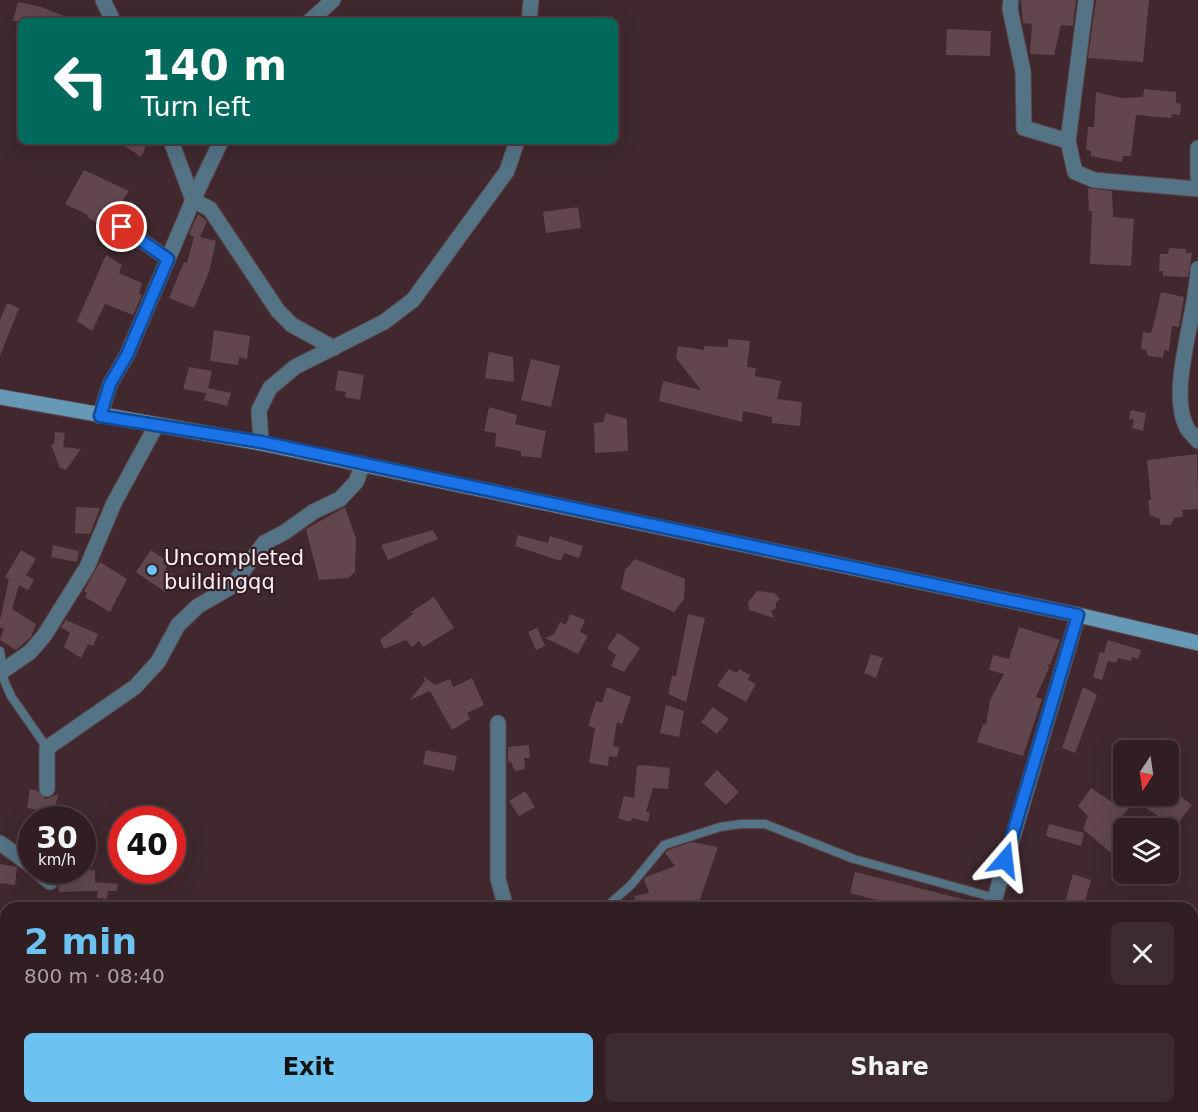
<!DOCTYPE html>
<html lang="en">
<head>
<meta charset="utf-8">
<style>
  body { margin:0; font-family:"DejaVu Sans",sans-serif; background:#3c2b2f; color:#f1f3f6; height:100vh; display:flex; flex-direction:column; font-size:22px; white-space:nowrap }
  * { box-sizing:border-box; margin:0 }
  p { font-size:20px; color:#a8a2a5 }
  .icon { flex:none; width:33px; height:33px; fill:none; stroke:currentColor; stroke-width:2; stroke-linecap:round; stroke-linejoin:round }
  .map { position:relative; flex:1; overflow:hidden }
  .details { position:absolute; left:0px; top:902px; width:1198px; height:212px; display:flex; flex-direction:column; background:#301e22; border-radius:18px 18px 0 0; box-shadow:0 6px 24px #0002,0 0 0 2px #4b3c40 }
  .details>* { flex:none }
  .top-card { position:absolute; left:18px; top:18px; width:600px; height:126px; border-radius:9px; box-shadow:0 6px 24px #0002,0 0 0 2px #4b3c40; background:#00695c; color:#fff; overflow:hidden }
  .needle { width:39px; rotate:193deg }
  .fabs { position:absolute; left:1113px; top:740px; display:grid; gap:12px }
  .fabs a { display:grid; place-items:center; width:66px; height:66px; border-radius:9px; background:#301e22; box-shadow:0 6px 24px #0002,0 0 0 2px #4b3c40; font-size:30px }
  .speed { position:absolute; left:18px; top:806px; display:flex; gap:12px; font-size:30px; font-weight:700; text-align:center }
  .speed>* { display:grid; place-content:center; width:78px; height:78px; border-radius:50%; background:#301e22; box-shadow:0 6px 24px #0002,0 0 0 2px #4b3c40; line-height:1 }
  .speed small { font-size:15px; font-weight:400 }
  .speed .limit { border:9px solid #d22; background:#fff; color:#111 }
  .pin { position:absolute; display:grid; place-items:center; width:51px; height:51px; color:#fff; margin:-26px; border:3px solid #fff; border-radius:50%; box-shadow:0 2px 6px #0007 }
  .me { position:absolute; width:66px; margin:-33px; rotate:17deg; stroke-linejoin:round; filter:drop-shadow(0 0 4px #0008) }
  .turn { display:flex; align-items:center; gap:21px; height:126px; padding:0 24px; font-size:27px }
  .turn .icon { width:78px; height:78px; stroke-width:2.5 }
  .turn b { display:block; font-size:42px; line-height:51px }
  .round { display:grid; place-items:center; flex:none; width:63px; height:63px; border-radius:9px; background:#3c2b2f }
  .overview { display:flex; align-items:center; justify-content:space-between; height:102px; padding:0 24px }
  h1 { font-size:36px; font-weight:800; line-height:45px; color:#6cc3f2 }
  .cta { display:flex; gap:12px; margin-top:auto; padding:12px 24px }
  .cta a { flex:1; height:69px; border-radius:9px; background:#6cc3f2; color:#111; font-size:24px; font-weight:800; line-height:69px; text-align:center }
  .cta a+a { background:#3c2b2f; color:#f1f3f6 }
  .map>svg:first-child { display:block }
</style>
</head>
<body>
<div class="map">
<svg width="1198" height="1112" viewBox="0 0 1198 1112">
  <rect width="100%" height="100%" fill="#40282e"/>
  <g fill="#61474d">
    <path d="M1021 0H1076L1073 26 1061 25 1054 55 1030 54 1032 24 1023 23Z"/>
    <path d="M1096 0H1149L1143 62 1088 58Z"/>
    <path d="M18 2 41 7 77 21H13Z"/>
    <path d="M947 29 991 31 990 56 946 55Z"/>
    <path d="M1144 89 1176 92V103L1181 104 1180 115 1172 114 1171 118 1136 115 1131 156H1123L1122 162 1091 156V151L1086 150 1088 127H1094L1096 92 1122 98 1143 97Z"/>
    <path d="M117 141H148L141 157Z"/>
    <path d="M84 170 129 191 105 227 87 217 88 215 65 204Z"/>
    <path d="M1088 188 1112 191 1113 217 1134 219 1131 266 1090 264 1092 211H1089Z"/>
    <path d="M578 207 581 228 546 233 543 212Z"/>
    <path d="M198 214 207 221 200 237 216 241 209 272 194 308 169 298 184 262 187 263 194 237 189 234Z"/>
    <path d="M1169 248 1186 249V253H1192L1188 277 1163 276V271H1159L1160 254H1168Z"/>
    <path d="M106 255 122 265 119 273 142 283 139 293 142 295 133 315 105 304 92 331 77 321Z"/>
    <path d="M1161 292 1184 297 1179 327 1172 326 1169 351 1164 350 1163 358 1148 356 1146 350 1141 349 1143 332 1151 333 1153 327Z"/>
    <path d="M7 303 19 308 0 356V320Z"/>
    <path d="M214 330 250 336 247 359 239 357 238 365 210 361Z"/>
    <path d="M728 339 750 341 747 367 756 368 755 376 781 381 777 399 802 402 800 426 772 423V417L743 411 742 422 659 401 663 381 701 390 676 358 678 346 704 350V346L728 347Z"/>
    <path d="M489 352 513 357 514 382 485 378Z"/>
    <path d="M531 359 560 366 551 407 521 400Z"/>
    <path d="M189 367 212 371 208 388 231 393 227 406 204 400 206 393 183 389Z"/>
    <path d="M338 370 364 375 360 400 345 397 346 392 335 390Z"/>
    <path d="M489 407 517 415 515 424 546 431 541 458 521 456V451L495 446 496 433 484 431Z"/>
    <path d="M1131 410 1146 413 1143 431 1132 428 1134 420 1129 419Z"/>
    <path d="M606 413 627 419 628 451 595 453 594 423 603 422Z"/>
    <path d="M55 432 65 433 63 447 81 449 66 470 60 468 51 445 54 444Z"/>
    <path d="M1197 454 1198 509 1182 510 1183 517 1174 518 1171 525H1160V519L1150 515 1148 500H1151L1147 460Z"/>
    <path d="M76 507 100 508 90 534 75 533Z"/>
    <path d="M345 507 356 539 355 572 348 578 319 580 306 529Z"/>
    <path d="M433 530 438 539 388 560 381 545Z"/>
    <path d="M518 535 548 543 550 536 583 546 579 558 564 553 561 561 515 546Z"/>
    <path d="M53 545 79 551 77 562 51 557Z"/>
    <path d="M21 550 36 559 26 575 34 580 28 590 19 585 12 609 36 624 31 637 16 650 0 640 4 629 0 627V620L9 579 5 577Z"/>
    <path d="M151 550 165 560 163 564 167 566 165 569 175 576 165 592 136 572Z"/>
    <path d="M635 559 685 579 684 599 674 612 621 589 625 570Z"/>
    <path d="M100 562 127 579 110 612 85 597 87 593 84 591Z"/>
    <path d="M757 591 774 593 780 599 776 603V608L771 611 774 618 749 610 748 602Z"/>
    <path d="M434 597 454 628 423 647 419 641 412 647 406 640 384 649 380 640 413 614 411 612Z"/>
    <path d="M570 614 585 620 580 632 588 636 578 654 545 638 554 634 560 622 566 625Z"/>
    <path d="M688 614 705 618 686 702 668 694 672 676H676Z"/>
    <path d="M66 620 98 634 93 646 88 644 81 658 64 647 70 633 61 627Z"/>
    <path d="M1019 627 1060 640 1050 665 1047 664 1049 668 1036 697 1042 699 1023 756 977 742 983 724 986 725 990 700 1004 674 989 670 993 655 1009 659Z"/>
    <path d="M537 628 545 646 536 650 528 632Z"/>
    <path d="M618 633 640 648 624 672 611 666 616 655 607 648Z"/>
    <path d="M1108 640 1141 650 1138 659 1132 657 1131 661 1118 658 1116 663 1108 661 1102 680 1093 677 1100 652 1104 653Z"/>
    <path d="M871 654 883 658 876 678 864 673Z"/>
    <path d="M729 669 737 673 739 669 750 675 748 680 756 684 746 702 717 686Z"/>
    <path d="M423 676 435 685 450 679 453 687 472 678 484 705 467 713 470 719 452 730 430 691 410 700 425 681Z"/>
    <path d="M607 687 631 697 622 724 617 722 613 746 619 747 617 757 609 756 608 766 589 763 595 728 588 726 596 701 602 703Z"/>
    <path d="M1083 687 1097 695 1075 753 1062 748Z"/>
    <path d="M666 705 684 711 679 737 660 733Z"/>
    <path d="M713 707 729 719 717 734 701 722Z"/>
    <path d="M529 745 530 758H524L525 769 515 771 511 762H508V747Z"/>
    <path d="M426 750 457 756 454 771 423 764Z"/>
    <path d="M644 765 670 768 668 789 653 788 646 812 650 813 648 822 633 818 630 822 618 818 624 796 634 798 637 766Z"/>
    <path d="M717 770 739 792 726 805 704 784Z"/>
    <path d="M1168 787 1192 805 1175 827 1135 801 1114 825 1116 829 1112 835 1124 845V864L1083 829 1088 816 1078 806 1091 788 1113 803 1121 795H1168Z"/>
    <path d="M30 789 38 791 46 799 58 794 54 813 27 808Z"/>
    <path d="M525 791 535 807 519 816 509 801Z"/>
    <path d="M1049 824 1084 833 1081 846 1046 836Z"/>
    <path d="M692 842 718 847 697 908H637L634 896 649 893 644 879 646 877 675 866 665 853 668 850Z"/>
    <path d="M0 864 17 867 15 885 0 883Z"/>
    <path d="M95 870V882L118 884 117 891H108L107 899 97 898 98 891 59 892 58 876H65V871Z"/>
    <path d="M855 872 982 904 981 908H907L850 893Z"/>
    <path d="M1138 873H1165L1154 886Z"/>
    <path d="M1073 874 1091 880 1083 908H1063Z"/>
  </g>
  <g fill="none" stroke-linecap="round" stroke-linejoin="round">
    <defs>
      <g id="service">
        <path d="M0 651 4 680 11 696 47 748"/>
        <path d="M605 908 631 885 664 845 720 827 741 824H765L854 859 995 898"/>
        <path d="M539 1107 541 1112"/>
      </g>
      <g id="minor">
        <path d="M103 0 113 21"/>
        <path d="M1011 0 1010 9 1023 71 1024 128 1068 141"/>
        <path d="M1086 0 1068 141 1075 172 1094 180 1198 189"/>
        <path d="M310 21 333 0"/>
        <path d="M529 21 531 0"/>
        <path d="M171 141 193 200"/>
        <path d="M1198 148V177"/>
        <path d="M193 200 221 141"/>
        <path d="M168 259 193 200 210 209 278 311 292 325 334 348"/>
        <path d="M1198 269C1197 313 1168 389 1186 426 1188 431 1194 436 1198 441"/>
        <path d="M100 416 110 384 127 355 168 259 122 227"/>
        <path d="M261 443 259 410 270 388 295 367 384 322 413 300 507 171 517 141"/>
        <path d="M4 670 30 652 44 636 87 567 114 503 156 426"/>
        <path d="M498 723V879L506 908"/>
        <path d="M47 789V748L135 687 158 662 178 625 198 606 231 587 264 543 285 532 313 512 340 499 356 482 363 464"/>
        <path d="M0 843 32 866"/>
        <path d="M36 870 50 882"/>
        <path d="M0 945 6 952"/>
        <path d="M0 1052 6 1043"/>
        <path d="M738 1107 745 1112"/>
        <path d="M807 1107 810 1112"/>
      </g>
      <g id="tertiary">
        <path d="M992 908 1078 615"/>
        <path d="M934 1112 935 1107"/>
      </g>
      <path id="secondary" d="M0 397 261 443 1078 615 1198 643"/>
    </defs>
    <use href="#service" stroke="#5a444a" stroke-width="10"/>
    <use href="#minor" stroke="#5a444a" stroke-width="17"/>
    <use href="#tertiary" stroke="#5a444a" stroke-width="17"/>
    <use href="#secondary" stroke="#5a444a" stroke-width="17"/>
    <use href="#service" stroke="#547385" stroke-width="8"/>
    <use href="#minor" stroke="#547385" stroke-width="15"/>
    <use href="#tertiary" stroke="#547385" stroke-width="15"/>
    <use href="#secondary" stroke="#6699b6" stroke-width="15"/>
  </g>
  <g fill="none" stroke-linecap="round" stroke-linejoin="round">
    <defs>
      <path id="route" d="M122 227 168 259 127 355 110 384 100 416 261 442 1078 615 1005 860"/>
    </defs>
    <use href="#route" stroke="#114b97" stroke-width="15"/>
    <use href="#route" stroke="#1a73e8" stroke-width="10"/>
  </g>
  <circle fill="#6cc3f2" stroke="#351f25" stroke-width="2" cx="152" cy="570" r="6"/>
  <g text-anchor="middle" stroke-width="4.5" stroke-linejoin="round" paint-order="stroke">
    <g font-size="21" fill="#fdf0f3" stroke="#351f25" text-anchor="start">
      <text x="164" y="565">Uncompleted<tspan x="164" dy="24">buildingqq</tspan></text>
    </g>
  </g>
</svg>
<div class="fabs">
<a><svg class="needle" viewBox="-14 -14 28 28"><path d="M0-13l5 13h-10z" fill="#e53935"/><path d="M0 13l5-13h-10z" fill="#a8a2a5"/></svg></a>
<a><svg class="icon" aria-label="layers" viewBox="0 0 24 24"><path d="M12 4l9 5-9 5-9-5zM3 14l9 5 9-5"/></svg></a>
</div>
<div class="speed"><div>30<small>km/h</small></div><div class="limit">40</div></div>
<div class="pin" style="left:122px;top:227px;background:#d93025"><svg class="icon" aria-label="arrive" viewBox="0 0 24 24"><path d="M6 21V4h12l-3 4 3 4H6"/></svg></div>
<svg class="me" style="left:1005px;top:860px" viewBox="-20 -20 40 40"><path d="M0-17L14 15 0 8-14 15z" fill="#1a73e8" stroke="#fff" stroke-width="4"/></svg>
<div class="top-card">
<div class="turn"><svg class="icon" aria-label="left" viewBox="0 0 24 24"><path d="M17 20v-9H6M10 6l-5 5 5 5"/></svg><div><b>140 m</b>Turn left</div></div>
</div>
<section class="details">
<div class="overview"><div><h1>2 min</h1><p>800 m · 08:40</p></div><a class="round"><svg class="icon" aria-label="close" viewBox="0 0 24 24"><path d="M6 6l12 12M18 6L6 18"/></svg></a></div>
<div class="cta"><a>Exit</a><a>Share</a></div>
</section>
</div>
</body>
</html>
